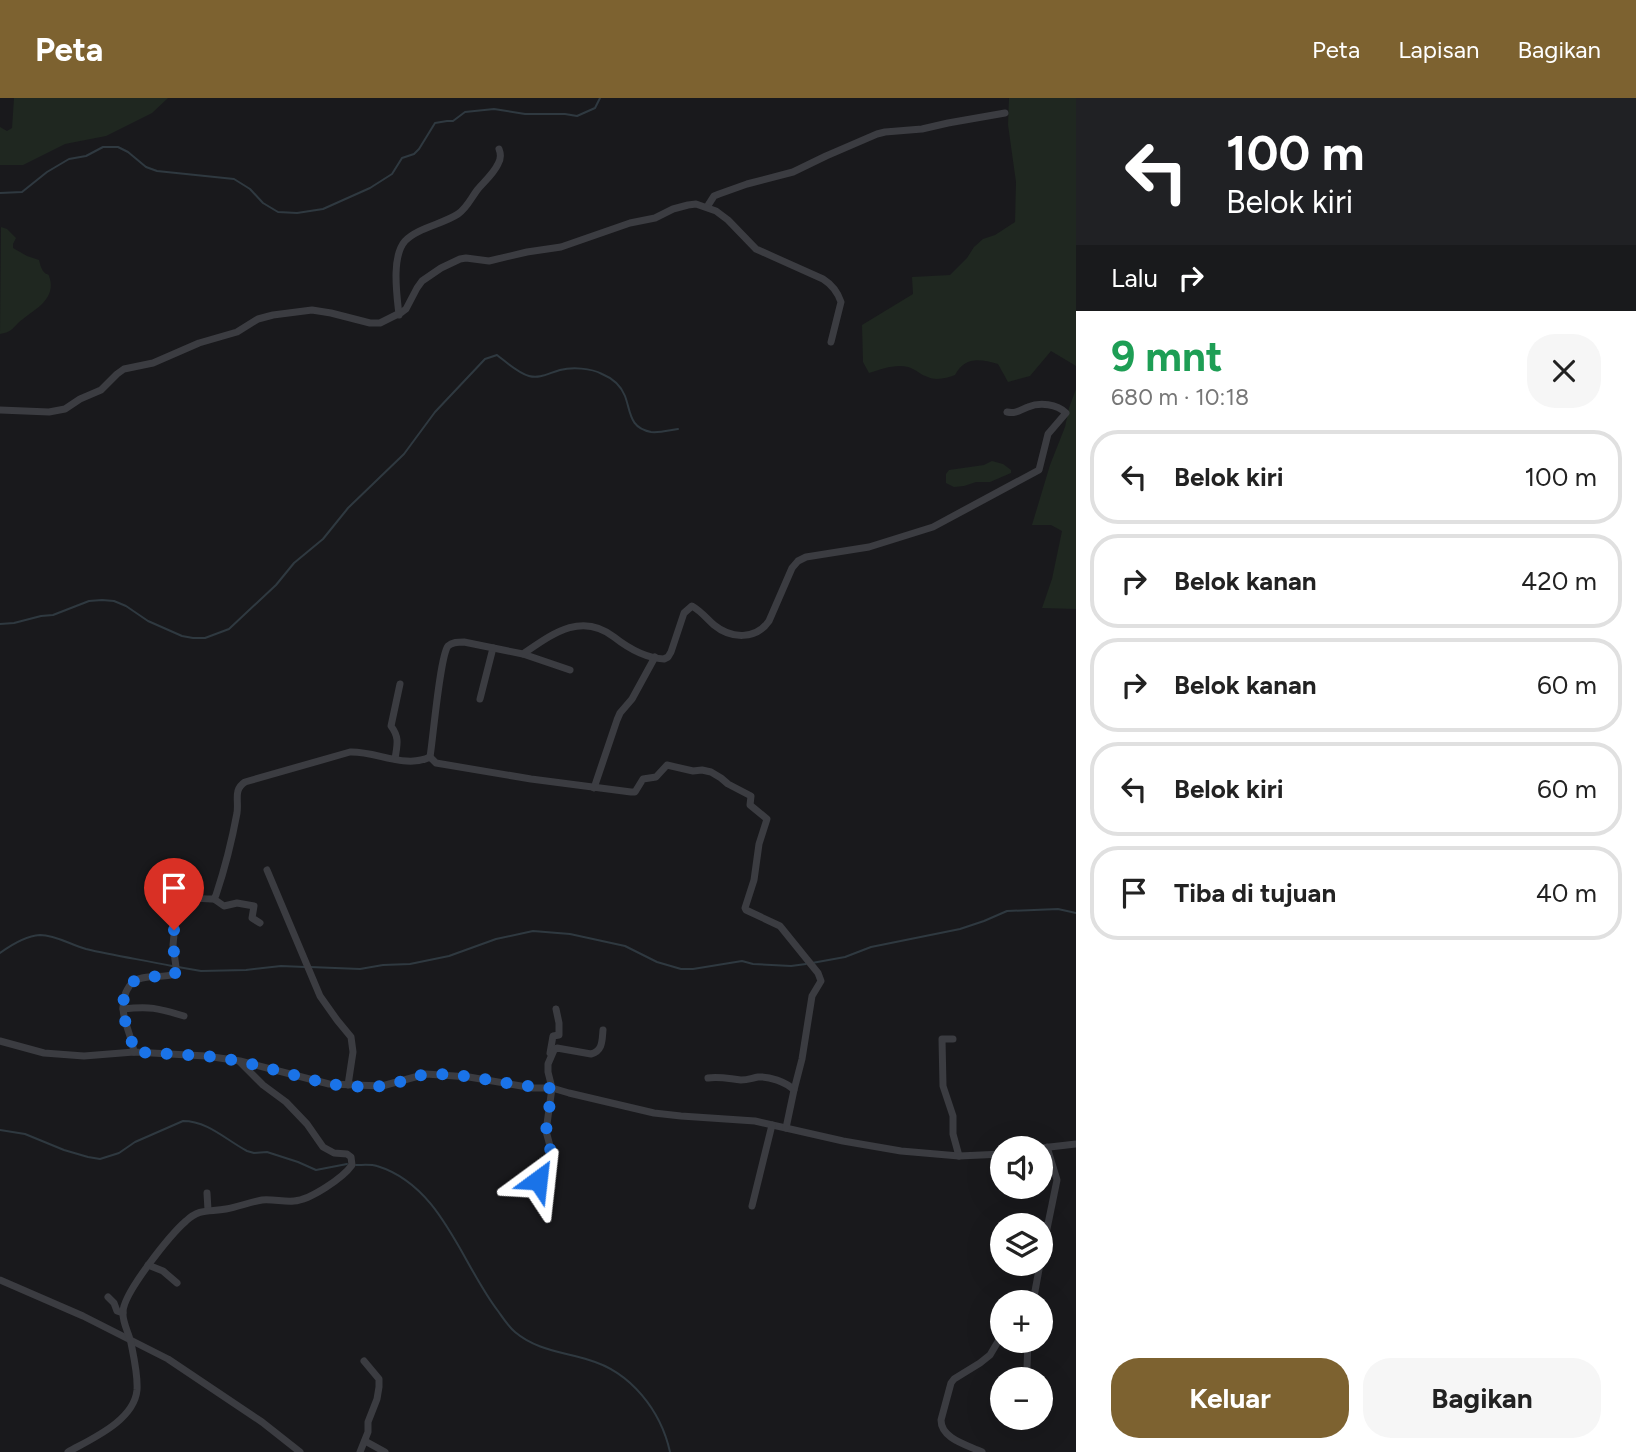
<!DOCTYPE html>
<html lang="id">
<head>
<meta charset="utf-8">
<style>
  body { margin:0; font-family:Figtree,sans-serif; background:#f6f6f6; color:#222; height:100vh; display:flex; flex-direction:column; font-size:26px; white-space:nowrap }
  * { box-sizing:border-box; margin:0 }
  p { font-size:23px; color:#767676 }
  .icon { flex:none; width:38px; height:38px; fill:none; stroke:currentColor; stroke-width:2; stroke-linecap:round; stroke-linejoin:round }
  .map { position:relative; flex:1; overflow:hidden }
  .details { display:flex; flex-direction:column; background:#fff; width:560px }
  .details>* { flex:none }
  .banner { background:#202124; color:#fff; overflow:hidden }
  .fabs { position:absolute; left:990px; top:1038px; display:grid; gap:14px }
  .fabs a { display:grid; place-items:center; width:63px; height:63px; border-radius:50%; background:#fff; box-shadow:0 7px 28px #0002; font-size:35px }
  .pin { position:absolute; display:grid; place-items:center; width:60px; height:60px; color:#fff; margin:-72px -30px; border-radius:50% 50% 50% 0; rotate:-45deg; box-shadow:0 0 7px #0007 }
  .pin .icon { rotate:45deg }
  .me { position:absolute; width:77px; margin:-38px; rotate:30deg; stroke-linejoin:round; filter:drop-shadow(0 0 5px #0008) }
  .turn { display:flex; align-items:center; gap:24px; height:147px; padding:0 35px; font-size:32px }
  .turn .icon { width:91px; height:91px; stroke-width:2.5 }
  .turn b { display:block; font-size:49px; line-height:60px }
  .then { display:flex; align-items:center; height:66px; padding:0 35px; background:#0003; gap:14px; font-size:26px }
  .round { display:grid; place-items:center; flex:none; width:74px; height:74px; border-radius:28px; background:#f6f6f6 }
  .overview { display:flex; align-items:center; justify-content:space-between; height:119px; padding:0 35px }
  h1 { font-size:42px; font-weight:700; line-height:52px; color:#1e9e55 }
  .action { display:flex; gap:14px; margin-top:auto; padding:14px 35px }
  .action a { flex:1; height:80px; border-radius:28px; background:#7d6230; color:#fff; font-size:28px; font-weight:700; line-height:80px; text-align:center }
  .action a+a { background:#f6f6f6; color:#222 }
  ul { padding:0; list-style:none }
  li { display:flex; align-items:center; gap:21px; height:94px; margin:0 14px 10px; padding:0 21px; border:4px solid #e0e0e0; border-radius:28px }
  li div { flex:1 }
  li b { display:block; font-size:26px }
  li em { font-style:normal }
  header { display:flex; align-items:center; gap:42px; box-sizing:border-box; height:98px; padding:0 35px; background:#7d6230; color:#fff }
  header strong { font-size:33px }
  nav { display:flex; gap:38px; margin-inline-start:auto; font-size:24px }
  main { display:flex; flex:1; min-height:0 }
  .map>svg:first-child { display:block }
</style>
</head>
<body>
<header>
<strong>Peta</strong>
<nav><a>Peta</a><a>Lapisan</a><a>Bagikan</a></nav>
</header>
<main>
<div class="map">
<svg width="1076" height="1354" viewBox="0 0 1076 1354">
  <rect width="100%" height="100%" fill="#19191c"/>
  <g fill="#1f2720">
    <path d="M14 0H168L152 15 106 38 65 46 23 67H0V29L7 33 12 30Z"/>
    <path d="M1009 0H1076V268L1051 253 1030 278 1008 284 998 266C980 261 965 258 955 277 947 280 936 283 928 279 920 277 916 271 908 269 894 266 883 271 869 275L863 264 862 227 913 196 912 179 950 177 967 160 974 149 983 141 995 137 1015 124 1016 84 1008 27Z"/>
    <path d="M1 129 7 131 16 140 13 146V150L27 158 39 162C40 166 41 170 43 173 48 179 48 173 50 181 55 201 36 211 23 221 13 228 14 234 0 236Z"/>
    <path d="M1076 291V511L1042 510 1052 481 1062 433 1051 427H1032L1050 367 1065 329 1069 310Z"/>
    <path d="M992 363 1003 366 1011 372V375L990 384H976L964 388 954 389 946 385V376L949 372 984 367Z"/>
  </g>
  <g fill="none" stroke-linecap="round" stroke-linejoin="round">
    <g stroke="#2f3940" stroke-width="2">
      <path d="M0 95 22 94 47 74 69 61 86 58 103 49H118L128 54 146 69 157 73 234 81 250 91 263 105 278 114 297 115 323 111 370 90 392 76 402 60 414 56 419 51 435 25 447 23H453L465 14 494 11 525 16H565L577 18 595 10 600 0"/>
      <path d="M0 526 14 525 41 518 53 517 89 503 102 502 114 503 126 508 148 523 182 538 193 540H205L229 531 276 487 294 465 323 441 348 410 404 356 435 314 485 261 497 257C506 264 518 275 529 278 540 281 549 275 560 272 572 269 591 270 602 276 612 280 621 288 625 298 631 314 629 330 651 334 660 335 670 332 678 331"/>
      <path d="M0 855C11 847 25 838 40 837 56 837 71 847 86 851 115 858 144 862 172 868"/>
      <path d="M812 865 845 859 871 849 960 831 984 823 1007 813 1058 811 1076 815"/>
      <path d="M178 869 201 873 246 872 281 868 305 869"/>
      <path d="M310 869 360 871 383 867 410 866 449 858 496 841 533 833 570 836 625 848 657 864 681 871H693L742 863 753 866 791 868 806 866"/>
      <path d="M0 1032 25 1036 64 1052 88 1059 100 1061 119 1055 135 1044 183 1023C208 1023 226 1042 247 1053L254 1055 267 1054 298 1064 316 1072 347 1066"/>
      <path d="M356 1067C363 1067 371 1066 377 1068 442 1088 461 1165 498 1213 503 1220 508 1228 515 1234 536 1252 563 1254 589 1262 631 1274 661 1313 670 1354"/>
    </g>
    <g stroke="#3b3c41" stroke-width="7">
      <path d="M707 109 714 98 719 96 747 86 793 74 826 58 877 36 885 34 922 31 948 25 1005 15"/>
      <path d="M399 217C397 198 391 159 405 143 417 130 443 126 458 116 467 110 471 100 478 91 485 83 494 75 498 66 501 61 501 56 499 51"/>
      <path d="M0 312 49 314 65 311 80 301 101 292 117 276 124 271 153 265 199 245 237 234 258 221 273 217 312 212 331 215 370 225H380L402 214 406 211 417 190 422 183 441 170 460 161 466 160 489 163 527 154 561 149 630 125 655 120 673 111 688 107 696 106 716 113 728 122 756 151 823 181C831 186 838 195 841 204L831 244"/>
      <path d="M523 556 570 572"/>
      <path d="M480 601 493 550"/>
      <path d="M430 659C433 641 440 558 448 548 452 544 458 544 464 544L523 556C551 537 581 513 614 539 628 550 645 560 664 561L668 559 671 554 684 515 692 508C701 513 707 521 714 527 731 541 756 542 769 523L792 470 798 463 806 459 869 449 933 429 1039 372 1048 336 1066 315C1057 306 1040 304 1028 309 1020 312 1016 316 1007 314"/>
      <path d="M395 661C397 647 400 640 391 628L400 586"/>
      <path d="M594 690 617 622 620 615 632 601 655 559"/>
      <path d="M267 772 320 898 337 922 351 939 353 954 348 987"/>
      <path d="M157 794 181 802"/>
      <path d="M214 801 224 808 237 805 254 808 252 820 260 825"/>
      <path d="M123 911C150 908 157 910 184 918"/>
      <path d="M953 941H942L943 988 953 1018V1036L959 1058"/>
      <path d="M0 943 44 955 84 958 134 954 206 958 240 963 329 986 382 988 426 976 469 979 533 990H552L569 995 654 1015 681 1018 755 1023 843 1043 901 1053 959 1058 1003 1056"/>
      <path d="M134 954C131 933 117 915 126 894 130 886 133 882 142 880 153 877 164 880 175 876L176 869 173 847 177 806C186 796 202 802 214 801L216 797C225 770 232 742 237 715 239 702 233 692 245 684L350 654C376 653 406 671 430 659L436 665 531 681 631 694H635L643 681 656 679 667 667 693 673 702 672 711 674 721 680 728 686 751 698 750 707 767 721 759 746 754 782 745 810 746 812 780 828 818 875 821 883 812 898 802 961 794 992"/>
      <path d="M550 955 553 938 559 937V925L556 911"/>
      <path d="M708 980C719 978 730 981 741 982 748 982 752 980 758 979 769 978 786 984 794 992L786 1030"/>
      <path d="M1041 1050 1076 1046"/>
      <path d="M552 1089 548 1085 532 1079 551 1062 550 1048 546 1033 552 990 548 974V966L554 952 557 950 591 956C603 953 602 942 603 932"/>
      <path d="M207 1095 208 1112"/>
      <path d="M752 1108 772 1027"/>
      <path d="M1041 1160 1057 1082 1047 1049"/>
      <path d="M148 1167 163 1173 177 1185"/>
      <path d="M0 1182 83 1218 168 1261 262 1324 300 1354"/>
      <path d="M108 1199 114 1205 117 1213 123 1215"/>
      <path d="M1033 1204 1040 1166"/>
      <path d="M1027 1270 1028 1242"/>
      <path d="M365 1343 385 1354"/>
      <path d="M68 1354C91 1341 134 1323 137 1292 138 1277 134 1260 131 1245 129 1235 122 1224 123 1214 123 1195 171 1136 186 1123 200 1110 209 1114 226 1111 238 1109 250 1104 262 1102 273 1101 284 1104 294 1103 310 1102 343 1080 352 1067L351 1059 347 1056 334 1055 323 1049 307 1026 286 1004 263 987 240 964"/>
      <path d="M360 1354 368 1334V1324L377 1301 379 1289V1281L364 1263"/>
      <path d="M982 1354C968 1347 941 1341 941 1322L951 1285 954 1281 980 1265 990 1257 1003 1235"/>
    </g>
  </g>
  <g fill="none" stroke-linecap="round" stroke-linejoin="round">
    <path stroke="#1a73e8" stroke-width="12" stroke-dasharray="0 21.6" d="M174 832 173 847 176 869 175 876C164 880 153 877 142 880 133 882 130 886 126 894 117 915 131 933 134 954L206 958 240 963 329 986C346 988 365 990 383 988 399 986 413 977 429 976 471 975 511 989 552 990L546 1033 550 1048 551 1062 533 1077 534 1080 538 1082"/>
  </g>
</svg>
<div class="fabs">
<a><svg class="icon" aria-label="sound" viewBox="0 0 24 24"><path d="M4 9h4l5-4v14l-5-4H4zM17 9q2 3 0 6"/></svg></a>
<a><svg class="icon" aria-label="layers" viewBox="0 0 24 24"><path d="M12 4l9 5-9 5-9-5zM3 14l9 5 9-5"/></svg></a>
<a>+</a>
<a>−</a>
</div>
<div class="pin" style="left:174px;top:832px;background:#d93025"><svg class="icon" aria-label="arrive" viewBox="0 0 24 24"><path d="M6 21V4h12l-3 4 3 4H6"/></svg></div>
<svg class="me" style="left:538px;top:1082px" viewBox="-20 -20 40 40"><path d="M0-17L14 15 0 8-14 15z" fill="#1a73e8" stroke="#fff" stroke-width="4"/></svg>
</div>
<section class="details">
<div class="banner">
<div class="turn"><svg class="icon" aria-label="left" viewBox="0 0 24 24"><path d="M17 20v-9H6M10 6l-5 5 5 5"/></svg><div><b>100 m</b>Belok kiri</div></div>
<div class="then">Lalu<svg class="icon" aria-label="right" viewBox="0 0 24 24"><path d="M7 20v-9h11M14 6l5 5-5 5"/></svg></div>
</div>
<div class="overview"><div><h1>9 mnt</h1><p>680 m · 10:18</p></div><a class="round"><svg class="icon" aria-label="close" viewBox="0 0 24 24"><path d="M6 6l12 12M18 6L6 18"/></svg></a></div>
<ul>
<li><svg class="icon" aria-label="left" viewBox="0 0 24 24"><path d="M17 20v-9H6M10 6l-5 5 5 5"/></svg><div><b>Belok kiri</b></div><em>100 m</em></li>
<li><svg class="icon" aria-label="right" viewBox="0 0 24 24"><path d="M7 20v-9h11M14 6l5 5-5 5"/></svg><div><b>Belok kanan</b></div><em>420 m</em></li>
<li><svg class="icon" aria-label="right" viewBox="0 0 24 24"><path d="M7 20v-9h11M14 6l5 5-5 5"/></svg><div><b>Belok kanan</b></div><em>60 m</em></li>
<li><svg class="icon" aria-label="left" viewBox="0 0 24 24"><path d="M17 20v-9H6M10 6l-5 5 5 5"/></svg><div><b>Belok kiri</b></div><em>60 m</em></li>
<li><svg class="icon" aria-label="arrive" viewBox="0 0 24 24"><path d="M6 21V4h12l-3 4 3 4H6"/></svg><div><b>Tiba di tujuan</b></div><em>40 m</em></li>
</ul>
<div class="action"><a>Keluar</a><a>Bagikan</a></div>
</section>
</main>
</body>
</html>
